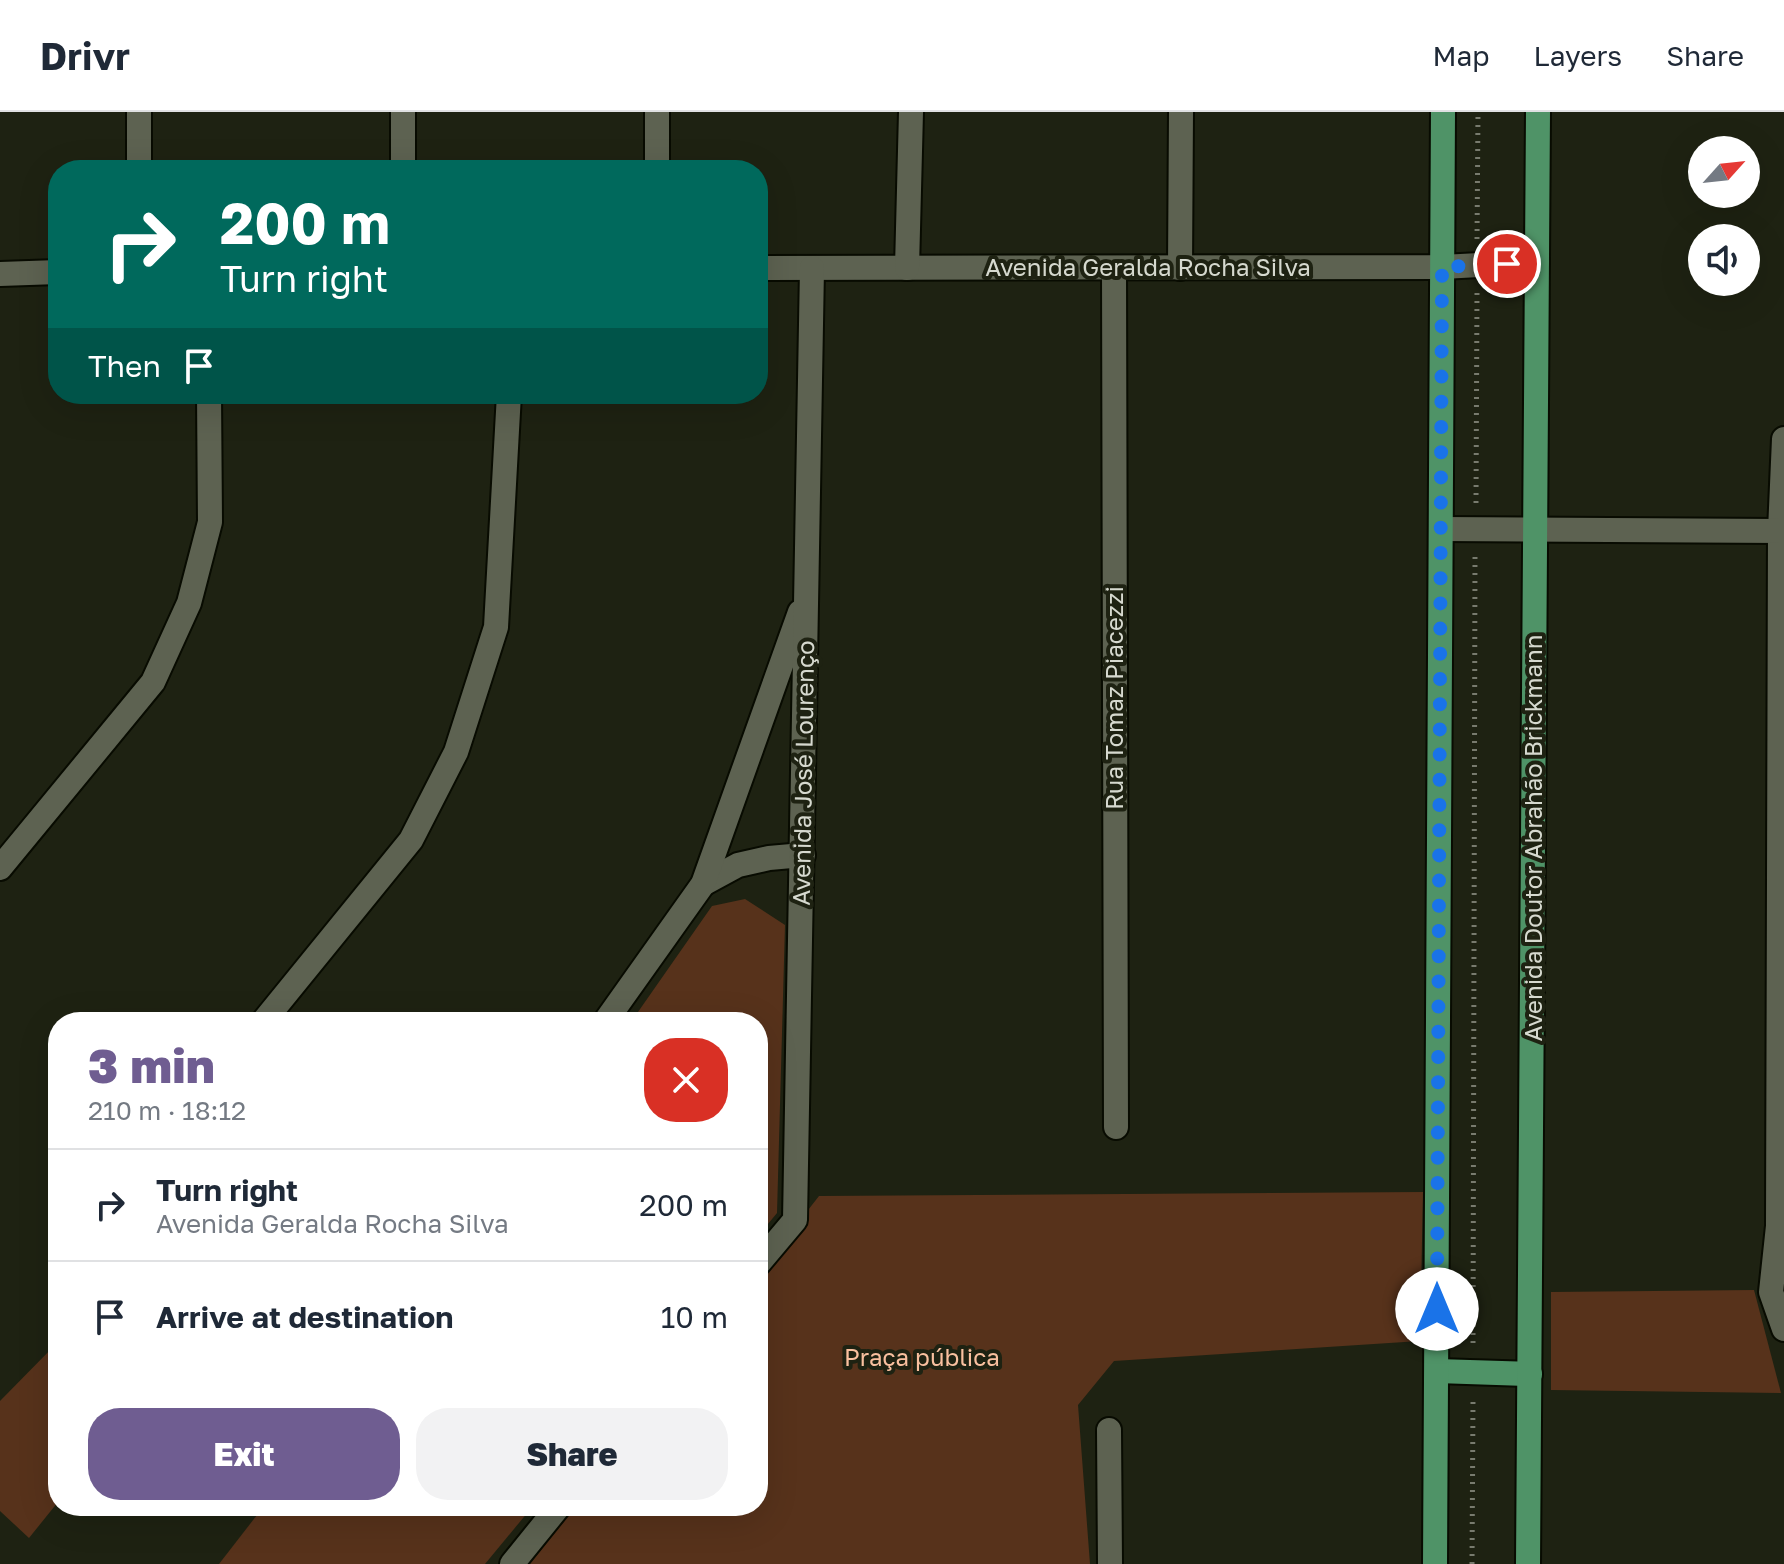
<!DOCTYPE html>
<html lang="en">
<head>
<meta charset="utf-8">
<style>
  body { margin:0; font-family:"Golos Text",sans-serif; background:#f2f2f3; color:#1f2937; height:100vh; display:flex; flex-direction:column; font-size:30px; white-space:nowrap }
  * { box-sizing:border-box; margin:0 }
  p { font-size:26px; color:#747a83 }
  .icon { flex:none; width:44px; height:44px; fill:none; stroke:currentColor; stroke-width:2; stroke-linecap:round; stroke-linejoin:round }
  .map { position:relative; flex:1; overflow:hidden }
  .sheet { position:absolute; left:48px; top:900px; width:720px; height:504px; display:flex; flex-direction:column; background:#fff; border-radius:32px; box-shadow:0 8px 32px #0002 }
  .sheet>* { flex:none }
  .banner { position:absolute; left:48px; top:48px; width:720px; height:244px; border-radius:32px; box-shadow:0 8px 32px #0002; background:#00695c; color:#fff; overflow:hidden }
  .needle { width:52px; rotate:63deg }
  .fabs { position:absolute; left:1688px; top:24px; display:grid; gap:16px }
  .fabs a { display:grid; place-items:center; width:72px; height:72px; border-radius:50%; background:#fff; box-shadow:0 8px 32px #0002; font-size:40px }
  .pin { position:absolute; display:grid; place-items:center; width:68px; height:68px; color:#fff; margin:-34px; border:4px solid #fff; border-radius:50%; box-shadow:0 2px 8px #0007 }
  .me { position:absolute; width:88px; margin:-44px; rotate:0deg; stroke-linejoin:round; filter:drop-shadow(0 0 6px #0008) }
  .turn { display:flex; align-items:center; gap:28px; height:168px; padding:0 40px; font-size:36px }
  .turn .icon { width:104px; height:104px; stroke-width:2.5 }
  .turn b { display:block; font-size:56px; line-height:68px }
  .then { display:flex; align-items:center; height:76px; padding:0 40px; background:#0003; gap:16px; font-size:30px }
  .round { display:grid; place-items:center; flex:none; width:84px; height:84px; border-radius:32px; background:#f2f2f3 }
  .head { display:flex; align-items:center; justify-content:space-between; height:136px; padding:0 40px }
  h1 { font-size:48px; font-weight:800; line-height:60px; color:#6f5d91 }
  .action { display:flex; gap:16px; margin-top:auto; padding:16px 40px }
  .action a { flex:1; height:92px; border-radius:32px; background:#6f5d91; color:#fff; font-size:32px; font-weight:800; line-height:92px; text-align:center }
  .action a+a { background:#f2f2f3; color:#1f2937 }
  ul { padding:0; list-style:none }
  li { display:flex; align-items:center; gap:24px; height:112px; padding:0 40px; border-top:2px solid #e0e1e3 }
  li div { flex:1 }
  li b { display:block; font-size:30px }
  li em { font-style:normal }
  header { display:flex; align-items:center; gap:48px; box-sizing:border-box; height:112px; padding:0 40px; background:#fff; border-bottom:2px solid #e0e1e3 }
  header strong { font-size:38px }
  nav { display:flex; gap:44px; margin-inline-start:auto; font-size:28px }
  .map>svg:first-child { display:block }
</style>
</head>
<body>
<header>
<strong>Drivr</strong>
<nav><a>Map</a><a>Layers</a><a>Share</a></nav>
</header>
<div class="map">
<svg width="1784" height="1452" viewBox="0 0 1784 1452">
  <rect width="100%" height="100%" fill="#1e2212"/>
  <g fill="#57321b">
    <path d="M745 787 785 813 777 1101 758 1124V910H631L712 794Z"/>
    <path d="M1423 1080 1420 1229 1114 1249 1078 1293 1090 1452H530L576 1394H758V1162L819 1084Z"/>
    <path d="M1754 1178 1781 1281 1551 1278V1180Z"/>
    <path d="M58 1230V1390L29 1426 0 1399V1289Z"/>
    <path d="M264 1394H533L485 1452H219Z"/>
  </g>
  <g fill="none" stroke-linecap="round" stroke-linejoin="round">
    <defs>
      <g id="minor">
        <path d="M403 0V58"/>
        <path d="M139 58V0"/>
        <path d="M657 58V0"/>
        <path d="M758 156 1442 155 1537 150"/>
        <path d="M907 156 911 0"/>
        <path d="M1114 156 1116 1015"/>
        <path d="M1180 156 1181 0"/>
        <path d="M0 162 58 160"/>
        <path d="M1784 327 1780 419 1778 1114 1771 1180 1784 1217"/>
        <path d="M1441 417 1784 419"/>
        <path d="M0 756 153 570 189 491 210 410 209 282"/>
        <path d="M703 772 738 753 769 746 803 743"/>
        <path d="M263 910 411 728 456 640 496 515 509 282"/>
        <path d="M605 910 703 772 800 500"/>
        <path d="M758 1152 795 1108 812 156"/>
        <path d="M1109 1318 1110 1452"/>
        <path d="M512 1452 559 1394"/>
      </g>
      <g id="major">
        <path d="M1437 1259 1530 1262"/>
        <path d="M1435 1452 1443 0"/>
        <path d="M1528 1452 1538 0"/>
      </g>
    </defs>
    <use href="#minor" stroke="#080b01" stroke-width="28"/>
    <use href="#major" stroke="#080b01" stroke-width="28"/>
    <g stroke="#787b6e" stroke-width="5" stroke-dasharray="2 6" stroke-linecap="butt">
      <path d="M1477 127 1478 0"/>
      <path d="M1476 391 1477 181"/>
      <path d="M1473 1231 1475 445"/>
      <path d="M1472 1452 1473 1289"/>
    </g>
    <use href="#minor" stroke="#5d6251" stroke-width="24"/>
    <use href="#major" stroke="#4f9367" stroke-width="24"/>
  </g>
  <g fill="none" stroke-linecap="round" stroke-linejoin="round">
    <path stroke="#1a73e8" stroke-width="14" stroke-dasharray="0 25.2" d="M1437 1197 1442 155 1507 152"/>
  </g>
  <g text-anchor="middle" stroke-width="8" stroke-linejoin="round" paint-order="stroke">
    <g font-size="24" fill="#d6d9cf" stroke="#1e2212">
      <text x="1148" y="164">Avenida Geralda Rocha Silva</text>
      <text transform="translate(1115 586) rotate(-90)" y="8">Rua Tomaz Piacezzi</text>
      <text transform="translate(804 661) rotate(-89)" y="8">Avenida José Lourenço</text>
      <text transform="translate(1534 726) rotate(-90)" y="8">Avenida Doutor Abrahão Brickmann</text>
    </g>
    <g font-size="24" fill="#f9c09f" stroke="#1e2212">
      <text x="922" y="1254">Praça pública</text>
    </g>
  </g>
</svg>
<div class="fabs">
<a><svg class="needle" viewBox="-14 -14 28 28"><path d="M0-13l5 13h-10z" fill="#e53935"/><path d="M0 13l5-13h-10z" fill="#747a83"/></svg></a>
<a><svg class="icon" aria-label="sound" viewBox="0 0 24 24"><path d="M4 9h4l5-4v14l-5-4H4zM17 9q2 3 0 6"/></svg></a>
</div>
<div class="pin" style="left:1507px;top:152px;background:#d93025"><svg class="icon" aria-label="arrive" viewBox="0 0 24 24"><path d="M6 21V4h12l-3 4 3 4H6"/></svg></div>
<svg class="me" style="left:1437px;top:1197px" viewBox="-20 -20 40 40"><circle r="19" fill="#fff"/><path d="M0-13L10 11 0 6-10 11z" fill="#1a73e8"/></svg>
<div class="banner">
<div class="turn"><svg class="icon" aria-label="right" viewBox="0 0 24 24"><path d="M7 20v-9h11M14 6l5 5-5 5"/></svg><div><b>200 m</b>Turn right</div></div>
<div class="then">Then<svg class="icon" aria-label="arrive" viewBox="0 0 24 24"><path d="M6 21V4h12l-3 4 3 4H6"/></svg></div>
</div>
<section class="sheet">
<div class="head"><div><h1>3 min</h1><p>210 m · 18:12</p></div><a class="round" style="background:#d93025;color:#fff"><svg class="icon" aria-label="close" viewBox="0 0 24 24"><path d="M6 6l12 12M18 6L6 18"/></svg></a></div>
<ul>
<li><svg class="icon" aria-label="right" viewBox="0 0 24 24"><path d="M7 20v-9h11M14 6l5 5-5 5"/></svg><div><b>Turn right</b><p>Avenida Geralda Rocha Silva</p></div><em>200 m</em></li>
<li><svg class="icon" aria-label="arrive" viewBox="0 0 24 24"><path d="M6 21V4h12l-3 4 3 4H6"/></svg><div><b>Arrive at destination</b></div><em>10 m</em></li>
</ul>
<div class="action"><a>Exit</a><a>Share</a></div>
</section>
</div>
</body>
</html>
